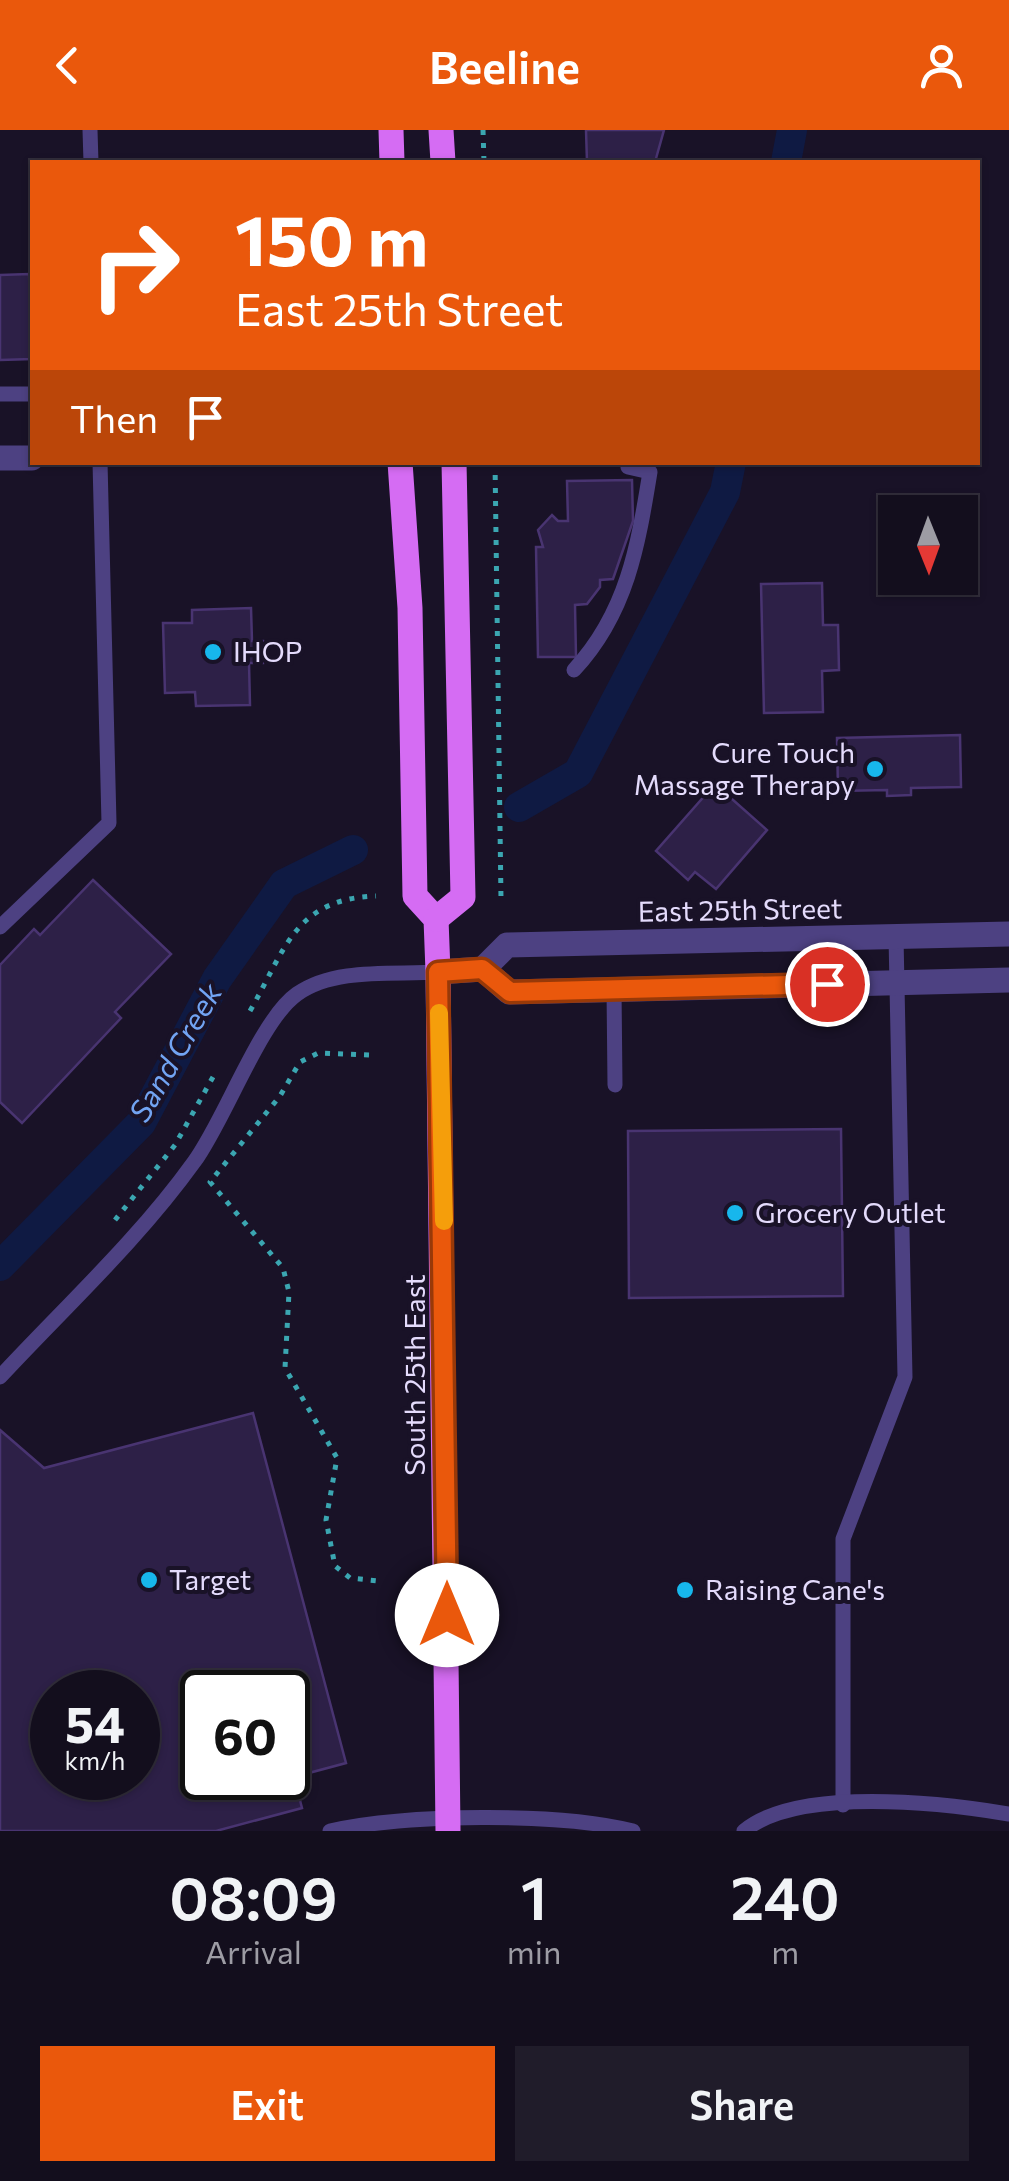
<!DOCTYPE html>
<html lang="en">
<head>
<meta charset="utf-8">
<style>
  body { margin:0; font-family:Commissioner,sans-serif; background:#201c2a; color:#f1f3f6; height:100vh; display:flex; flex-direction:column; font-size:38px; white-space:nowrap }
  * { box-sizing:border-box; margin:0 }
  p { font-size:32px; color:#9d9ca4 }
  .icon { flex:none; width:55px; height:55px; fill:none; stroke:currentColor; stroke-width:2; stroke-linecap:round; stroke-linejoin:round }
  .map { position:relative; height:1701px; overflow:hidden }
  .sheet { display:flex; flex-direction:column; background:#130e1d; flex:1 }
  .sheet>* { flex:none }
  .top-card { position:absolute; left:30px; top:30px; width:950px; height:305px; border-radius:0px; box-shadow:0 2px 8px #0004,0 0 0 2px #322e3b; background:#ea580c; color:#fff; overflow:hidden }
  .needle { width:65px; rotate:179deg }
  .tools { position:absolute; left:878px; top:365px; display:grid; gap:20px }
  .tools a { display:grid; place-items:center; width:100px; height:100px; border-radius:0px; background:#130e1d; box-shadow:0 2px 8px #0004,0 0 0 2px #322e3b; font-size:50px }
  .speed { position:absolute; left:30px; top:1540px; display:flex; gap:20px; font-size:50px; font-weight:700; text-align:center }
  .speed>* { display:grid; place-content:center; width:130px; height:130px; border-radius:50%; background:#130e1d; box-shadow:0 2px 8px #0004,0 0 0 2px #322e3b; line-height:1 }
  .speed small { font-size:25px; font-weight:400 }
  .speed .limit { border:5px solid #111; border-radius:15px; background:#fff; color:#111 }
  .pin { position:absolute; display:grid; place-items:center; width:85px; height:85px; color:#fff; margin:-42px; border:5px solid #fff; border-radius:50%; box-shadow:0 2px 10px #0007 }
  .me { position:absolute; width:110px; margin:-55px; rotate:0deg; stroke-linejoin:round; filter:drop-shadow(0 0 8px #0008) }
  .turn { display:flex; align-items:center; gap:35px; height:210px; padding:0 40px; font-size:45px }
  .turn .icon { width:130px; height:130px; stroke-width:2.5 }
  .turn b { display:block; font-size:70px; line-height:85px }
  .then { display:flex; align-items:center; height:95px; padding:0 40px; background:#0003; gap:20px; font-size:38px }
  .eta { display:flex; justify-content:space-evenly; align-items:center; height:170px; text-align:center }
  .eta b { font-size:60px; font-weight:600; line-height:70px }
  .action { display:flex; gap:20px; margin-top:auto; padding:20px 40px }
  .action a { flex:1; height:115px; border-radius:0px; background:#ea580c; color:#fff; font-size:40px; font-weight:600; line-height:115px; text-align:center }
  .action a+a { background:#201c2a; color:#f1f3f6 }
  header { display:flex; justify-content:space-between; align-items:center; height:130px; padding:0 40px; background:#ea580c; color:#fff; font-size:45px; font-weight:600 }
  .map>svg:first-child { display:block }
</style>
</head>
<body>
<header><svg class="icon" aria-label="back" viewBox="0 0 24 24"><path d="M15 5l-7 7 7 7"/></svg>Beeline<svg class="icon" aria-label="person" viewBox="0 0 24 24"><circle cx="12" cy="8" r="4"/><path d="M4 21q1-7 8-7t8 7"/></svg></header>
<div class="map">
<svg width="1009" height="1701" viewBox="0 0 1009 1701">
  <rect width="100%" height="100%" fill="#191227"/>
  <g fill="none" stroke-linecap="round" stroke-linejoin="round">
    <g stroke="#0f1a43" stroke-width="30">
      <path d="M786 32 792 0"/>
      <path d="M519 677 578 643 725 362 731 332"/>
      <path d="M0 1136 141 993 217 849 284 754 353 720"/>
    </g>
  </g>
  <g fill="#2d2047" stroke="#493471" stroke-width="2.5" fill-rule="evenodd">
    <path d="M586 0H664L655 32H587Z"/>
    <path d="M29 144 32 229 0 230V145Z"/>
    <path d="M632 350 633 391 613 449 600 450V457L587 474 575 475 576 527H538L536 417H543L538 400 552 385 558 391H568L567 351Z"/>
    <path d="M822 453 823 495H838L839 540 822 541 823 582 764 583 761 454Z"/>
    <path d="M251 478 252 511H263V533H249L250 575 196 576 195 562 165 563 163 493H192V480Z"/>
    <path d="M960 605 961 657 911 658V665L887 666V660L838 661 837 608Z"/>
    <path d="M715 654 767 700 716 759 695 742 688 750 656 721Z"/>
    <path d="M93 750 171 824 115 882 121 888 22 993 0 972V835L34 799 40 805Z"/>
    <path d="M841 999 843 1166 629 1168 628 1001Z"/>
    <path d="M253 1283 346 1633 294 1647 302 1678 216 1701H0V1300L44 1338ZM52 1562H138V1648H52ZM202 1562H288V1648H202Z"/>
  </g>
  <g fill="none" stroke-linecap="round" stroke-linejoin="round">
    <g stroke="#3ba6b1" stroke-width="5" stroke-dasharray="5 8" stroke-linecap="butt">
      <path d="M483 0 484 32"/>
      <path d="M495 332 501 769"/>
      <path d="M250 881C286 818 295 769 376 766"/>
      <path d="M369 925 318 923 300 932 280 966 210 1052 283 1138 289 1162 285 1238 337 1328 326 1390 335 1436 350 1448 379 1451"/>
      <path d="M115 1090 175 1015 213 947"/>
    </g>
    <g stroke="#4d4182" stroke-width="15">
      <path d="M90 0 91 32"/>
      <path d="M0 264H32"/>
      <path d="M574 540C627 483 638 416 650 342L628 337"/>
      <path d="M0 797 109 693 100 332"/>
      <path d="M614 859 615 955"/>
      <path d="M0 1247C65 1177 138 1110 194 1032 225 990 260 890 297 864 335 837 394 845 438 842"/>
      <path d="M843 1675V1409L905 1247 896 807"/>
      <path d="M330 1701C406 1684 558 1682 633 1701"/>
      <path d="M744 1701C798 1656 943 1673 1009 1684"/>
    </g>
    <g stroke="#4d4182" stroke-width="25">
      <path d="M0 328H32"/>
      <path d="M483 839 509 862 1009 850"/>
      <path d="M438 842 483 839 507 815 1009 804"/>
    </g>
    <g stroke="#d56cf3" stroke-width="25">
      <path d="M391 0 392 32"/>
      <path d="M441 0 443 32"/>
      <path d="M400 332 410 478 415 766 436 789 438 842 448 1701"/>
      <path d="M436 789 463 767 454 332"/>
    </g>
  </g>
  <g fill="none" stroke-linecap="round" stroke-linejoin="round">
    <defs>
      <path id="route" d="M447 1485 438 842 482 839 510 862 827 854"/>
    </defs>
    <use href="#route" stroke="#983908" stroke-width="25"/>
    <use href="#route" stroke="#ea580c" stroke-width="18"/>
    <path stroke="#f59e0b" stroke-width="18" d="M439 883 444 1091"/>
  </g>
  <g fill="#17b7ec" stroke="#191227" stroke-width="4">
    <circle cx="213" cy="522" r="10"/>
    <circle cx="875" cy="639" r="10"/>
    <circle cx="735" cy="1083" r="10"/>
    <circle cx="149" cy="1450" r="10"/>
    <circle cx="685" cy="1460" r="10"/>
  </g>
  <g text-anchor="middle" stroke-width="8" stroke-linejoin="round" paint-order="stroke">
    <g font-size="28" fill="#e4dbfc" stroke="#191227" text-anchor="start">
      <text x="233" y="532">IHOP</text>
      <text x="855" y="633" text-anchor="end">Cure Touch<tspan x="855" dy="32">Massage Therapy</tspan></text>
      <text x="755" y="1093">Grocery Outlet</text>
      <text x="169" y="1460">Target</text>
      <text x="705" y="1470">Raising Cane's</text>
    </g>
    <g font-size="28" fill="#e4dbfc" stroke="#191227">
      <text transform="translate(740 780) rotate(-1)" y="10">East 25th Street</text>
      <text transform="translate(415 1245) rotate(-90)" y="10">South 25th East</text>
    </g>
    <g font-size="30" font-style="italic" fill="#72a4f3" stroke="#191227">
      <text transform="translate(176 923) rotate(-60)" y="10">Sand Creek</text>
    </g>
  </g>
</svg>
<div class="tools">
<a><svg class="needle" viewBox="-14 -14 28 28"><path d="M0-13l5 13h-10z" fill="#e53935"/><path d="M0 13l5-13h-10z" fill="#9d9ca4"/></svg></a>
</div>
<div class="speed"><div>54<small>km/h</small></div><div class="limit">60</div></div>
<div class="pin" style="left:827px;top:854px;background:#d93025"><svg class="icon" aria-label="arrive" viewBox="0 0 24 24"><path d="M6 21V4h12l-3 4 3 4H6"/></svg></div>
<svg class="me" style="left:447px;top:1485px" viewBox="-20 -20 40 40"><circle r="19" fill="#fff"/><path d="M0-13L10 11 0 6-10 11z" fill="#ea580c"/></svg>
<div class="top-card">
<div class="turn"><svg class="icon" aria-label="right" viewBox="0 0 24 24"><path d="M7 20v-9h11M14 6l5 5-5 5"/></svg><div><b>150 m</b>East 25th Street</div></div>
<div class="then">Then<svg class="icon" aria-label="arrive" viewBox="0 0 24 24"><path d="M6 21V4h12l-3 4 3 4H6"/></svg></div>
</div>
</div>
<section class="sheet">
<div class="eta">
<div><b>08:09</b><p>Arrival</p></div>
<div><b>1</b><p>min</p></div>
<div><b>240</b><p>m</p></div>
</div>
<div class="action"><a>Exit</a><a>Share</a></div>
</section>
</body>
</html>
